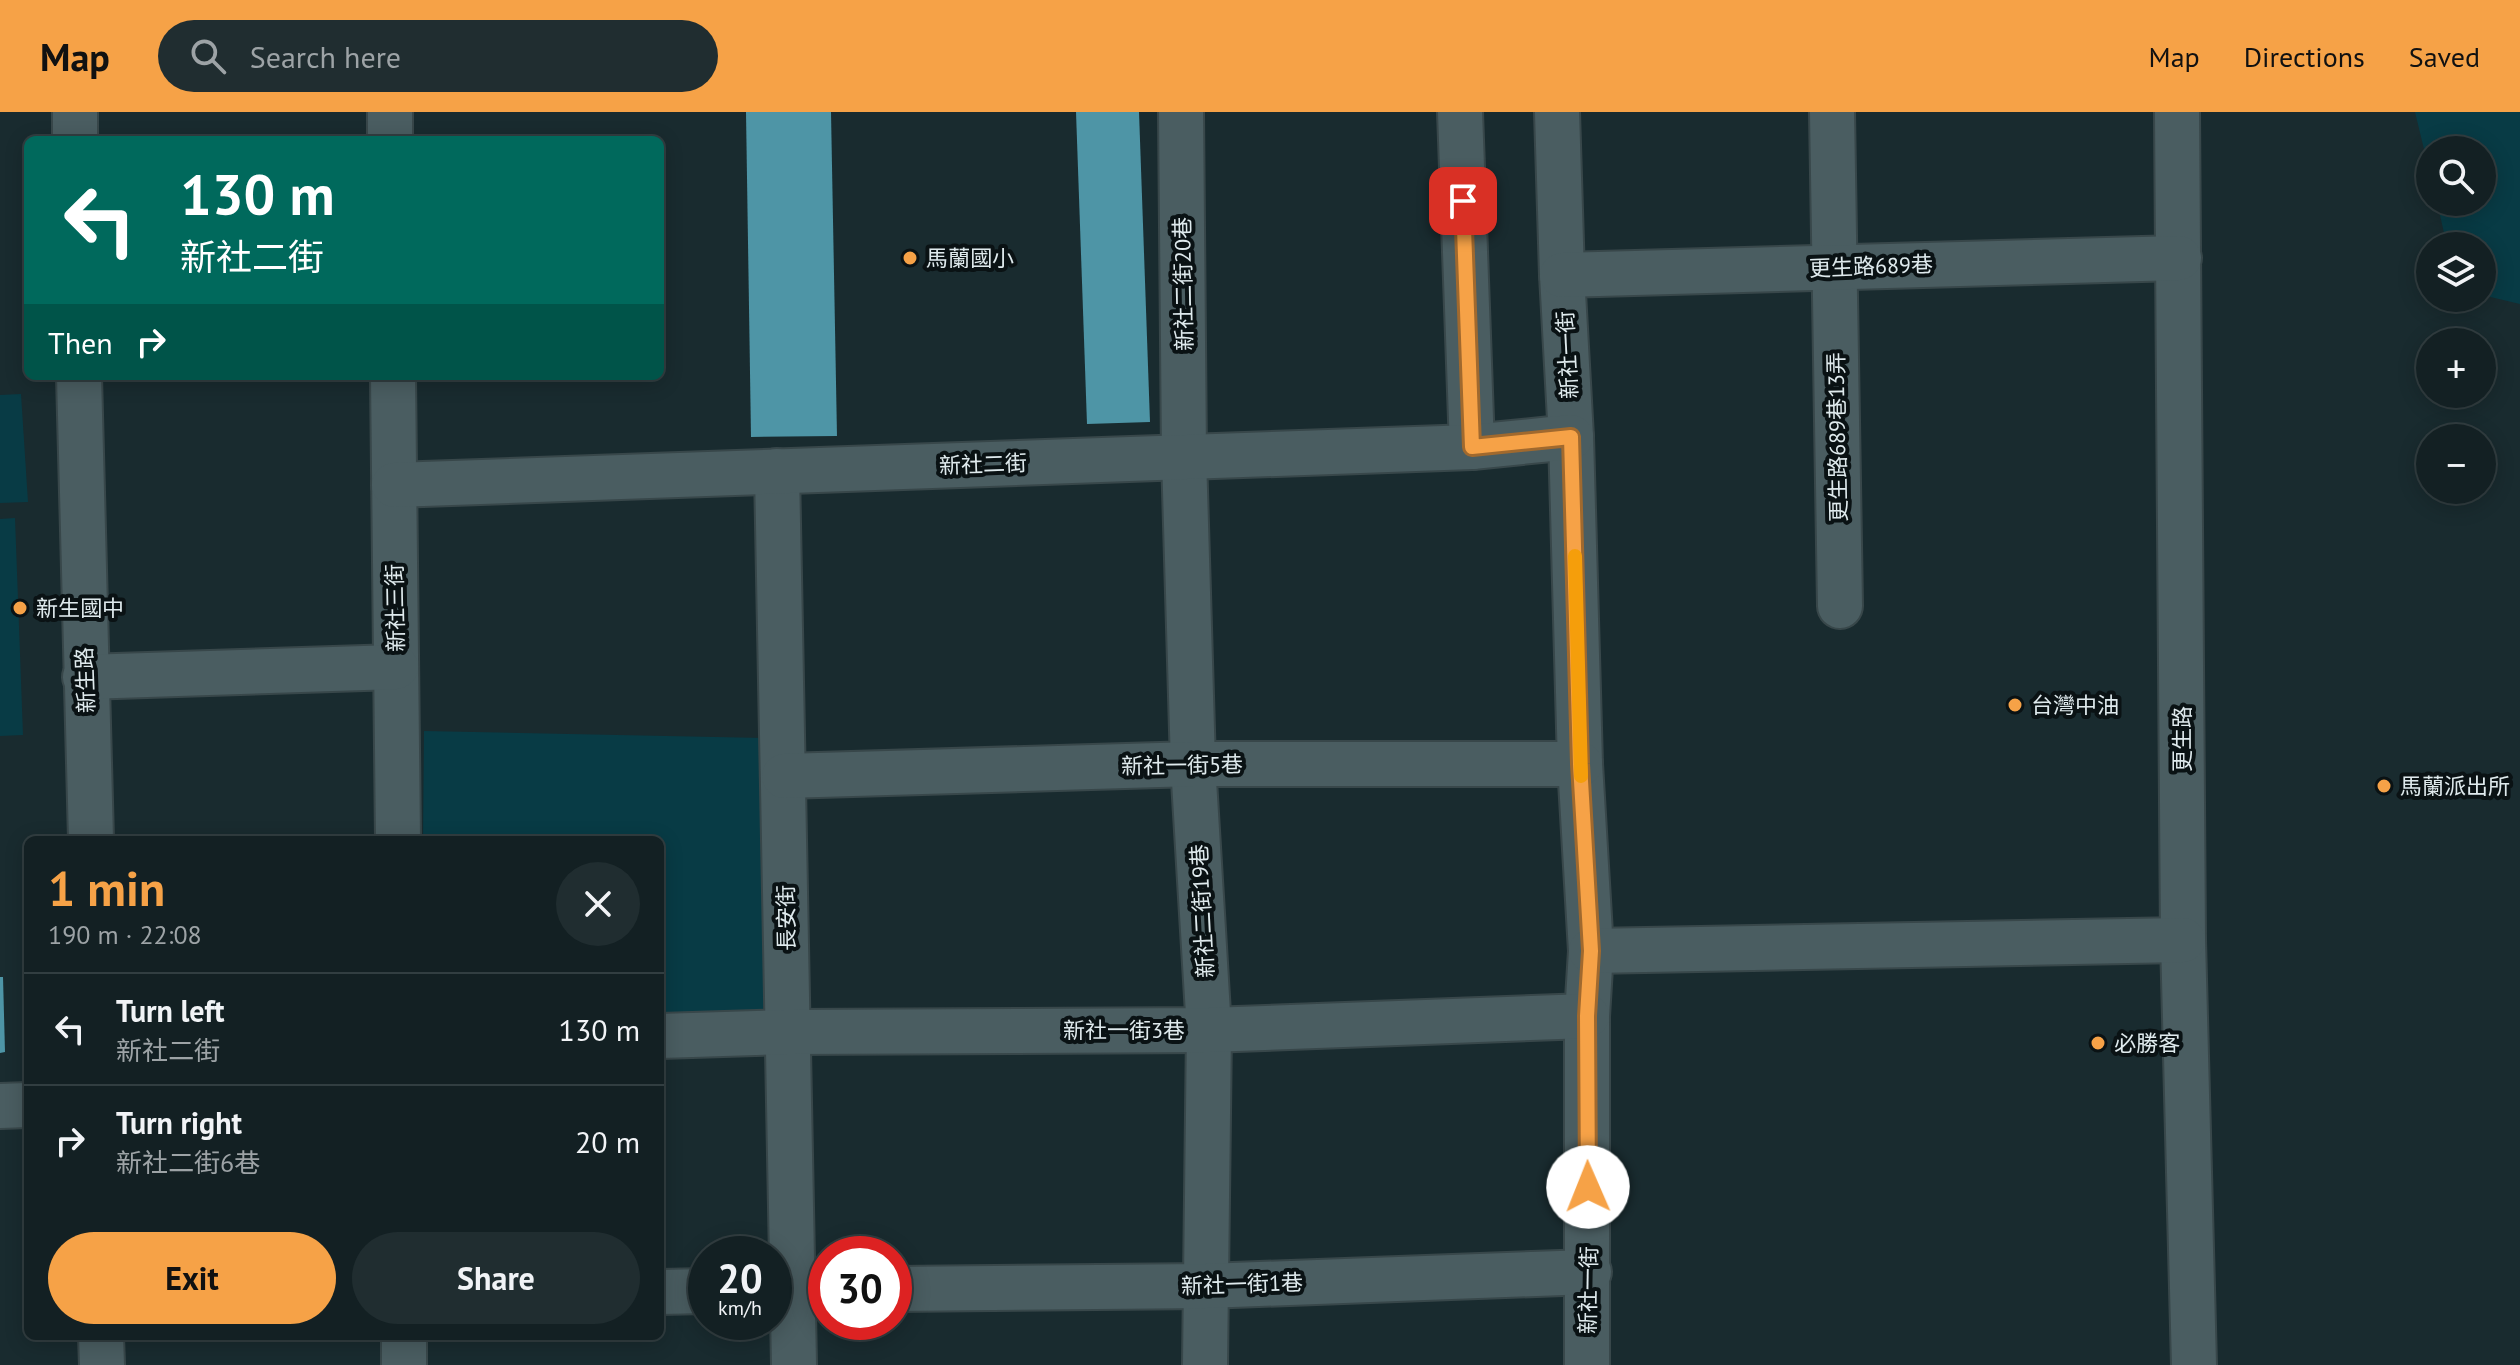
<!DOCTYPE html>
<html lang="en">
<head>
<meta charset="utf-8">
<style>
  body { margin:0; font-family:"PT Sans","Noto Sans TC",sans-serif; background:#202d30; color:#f1f3f6; height:100vh; display:flex; flex-direction:column; font-size:30px; white-space:nowrap }
  * { box-sizing:border-box; margin:0 }
  p { font-size:26px; color:#9da3a6 }
  .icon { flex:none; width:44px; height:44px; fill:none; stroke:currentColor; stroke-width:2; stroke-linecap:round; stroke-linejoin:round }
  .map { position:relative; flex:1; overflow:hidden }
  .panel { position:absolute; left:24px; top:724px; width:640px; height:504px; display:flex; flex-direction:column; background:#132023; border-radius:12px; box-shadow:0 4px 20px #0003,0 0 0 2px #323e41 }
  .panel>* { flex:none }
  .guide { position:absolute; left:24px; top:24px; width:640px; height:244px; border-radius:12px; box-shadow:0 4px 20px #0003,0 0 0 2px #323e41; background:#00695c; color:#fff; overflow:hidden }
  .tools { position:absolute; left:2416px; top:24px; display:grid; gap:16px }
  .tools a { display:grid; place-items:center; width:80px; height:80px; border-radius:50%; background:#132023; box-shadow:0 4px 20px #0003,0 0 0 2px #323e41; font-size:40px }
  .speed { position:absolute; left:688px; top:1124px; display:flex; gap:16px; font-size:40px; font-weight:700; text-align:center }
  .speed>* { display:grid; place-content:center; width:104px; height:104px; border-radius:50%; background:#132023; box-shadow:0 4px 20px #0003,0 0 0 2px #323e41; line-height:1 }
  .speed small { font-size:20px; font-weight:400 }
  .speed .limit { border:12px solid #d22; background:#fff; color:#111 }
  .pin { position:absolute; display:grid; place-items:center; width:68px; height:68px; color:#fff; margin:-34px; border-radius:16px; box-shadow:0 4px 12px #0006 }
  .me { position:absolute; width:88px; margin:-44px; rotate:359deg; stroke-linejoin:round; filter:drop-shadow(0 0 6px #0008) }
  .turn { display:flex; align-items:center; gap:28px; height:168px; padding:0 24px; font-size:36px }
  .turn .icon { width:104px; height:104px; stroke-width:2.5 }
  .turn b { display:block; font-size:56px; line-height:68px }
  .then { display:flex; align-items:center; height:76px; padding:0 24px; background:#0003; gap:16px; font-size:30px }
  .round { display:grid; place-items:center; flex:none; width:84px; height:84px; border-radius:42px; background:#202d30 }
  .overview { display:flex; align-items:center; justify-content:space-between; height:136px; padding:0 24px }
  h1 { font-size:48px; font-weight:700; line-height:60px; color:#f6a247 }
  .action { display:flex; gap:16px; margin-top:auto; padding:16px 24px }
  .action a { flex:1; height:92px; border-radius:48px; background:#f6a247; color:#111; font-size:32px; font-weight:700; line-height:92px; text-align:center }
  .action a+a { background:#202d30; color:#f1f3f6 }
  ul { padding:0; list-style:none }
  li { display:flex; align-items:center; gap:24px; height:112px; padding:0 24px; border-top:2px solid #323e41 }
  li div { flex:1 }
  li b { display:block; font-size:30px }
  li em { font-style:normal }
  header { display:flex; align-items:center; gap:48px; box-sizing:border-box; height:112px; padding:0 40px; background:#f6a247; color:#111 }
  header strong { font-size:38px }
  nav { display:flex; gap:44px; margin-inline-start:auto; font-size:28px }
  .search { width:560px; height:72px; background:#202d30; display:flex; align-items:center; gap:20px; box-sizing:border-box; padding:0 28px; border-radius:44px; color:#9da3a6; font-size:30px }
  .map>svg:first-child { display:block }
</style>
</head>
<body>
<header>
<strong>Map</strong>
<div class="search"><svg class="icon" aria-label="search" viewBox="0 0 24 24"><circle cx="10" cy="10" r="6"/><path d="M15 15l6 6"/></svg>Search here</div>
<nav><a>Map</a><a>Directions</a><a>Saved</a></nav>
</header>
<div class="map">
<svg width="2520" height="1253" viewBox="0 0 2520 1253">
  <rect width="100%" height="100%" fill="#192b2f"/>
  <g fill="#083b45">
    <path d="M2415 0H2520V192L2482 183V134H2447L2437 90H2482V38H2430V62Z"/>
    <path d="M21 282 28 390 0 391V283Z"/>
    <path d="M15 406 23 623 0 624V407Z"/>
    <path d="M424 619 767 626 763 907 660 905V728H423Z"/>
  </g>
  <g fill="#4e95a6">
    <path d="M746 0H831L837 324 751 325Z"/>
    <path d="M1076 0H1139L1150 310 1087 312Z"/>
    <path d="M0 865H3L5 940 0 941Z"/>
  </g>
  <g fill="none" stroke-linecap="round" stroke-linejoin="round">
    <defs>
      <g id="minor">
        <path d="M75 0V28"/>
        <path d="M390 0V28"/>
        <path d="M1181 0 1184 344 1193 652 1209 918 1205 1253"/>
        <path d="M1460 0 1472 335"/>
        <path d="M1557 0 1562 163 1571 325 1580 652 1591 839 1587 904V1253"/>
        <path d="M1832 0 1840 494"/>
        <path d="M2177 0 2183 828 2194 1253"/>
        <path d="M1562 163 2179 146"/>
        <path d="M79 264 91 728"/>
        <path d="M393 264 398 728"/>
        <path d="M777 359 794 1253"/>
        <path d="M394 373 1472 335 1571 325"/>
        <path d="M85 565 396 555"/>
        <path d="M784 664 1193 652H1580"/>
        <path d="M1591 839 2183 828"/>
        <path d="M660 924 787 920 1209 918 1587 904"/>
        <path d="M0 994 28 993"/>
        <path d="M894 1177 1206 1174 1589 1160"/>
        <path d="M660 1180 706 1179"/>
        <path d="M101 1224 102 1253"/>
        <path d="M404 1224V1253"/>
      </g>
    </defs>
    <use href="#minor" stroke="#38474a" stroke-width="48"/>
    <use href="#minor" stroke="#4a5d61" stroke-width="44"/>
  </g>
  <g fill="none" stroke-linecap="round" stroke-linejoin="round">
    <defs>
      <path id="route" d="M1463 89 1472 335 1571 325 1580 652 1591 839 1587 904 1588 1075"/>
    </defs>
    <use href="#route" stroke="#a0692e" stroke-width="20"/>
    <use href="#route" stroke="#f6a247" stroke-width="14"/>
    <path stroke="#f59e0b" stroke-width="14" d="M1575 444 1581 664"/>
  </g>
  <g fill="#f6a247" stroke="#0a1214" stroke-width="3">
    <circle cx="910" cy="146" r="8"/>
    <circle cx="20" cy="496" r="8"/>
    <circle cx="2015" cy="593" r="8"/>
    <circle cx="2384" cy="674" r="8"/>
    <circle cx="2098" cy="931" r="8"/>
  </g>
  <g text-anchor="middle" stroke-width="8" stroke-linejoin="round" paint-order="stroke">
    <g font-size="22" fill="#dfeaed" stroke="#0a1214" text-anchor="start">
      <text x="926" y="154">馬蘭國小</text>
      <text x="36" y="504">新生國中</text>
      <text x="2031" y="601">台灣中油</text>
      <text x="2400" y="682">馬蘭派出所</text>
      <text x="2114" y="939">必勝客</text>
    </g>
    <g font-size="22" fill="#dfeaed" stroke="#0a1214">
      <text transform="translate(1871 154) rotate(-2)" y="8">更生路689巷</text>
      <text transform="translate(1183 172) rotate(-91)" y="8">新社二街20巷</text>
      <text transform="translate(1567 243) rotate(-93)" y="8">新社一街</text>
      <text transform="translate(1837 325) rotate(-91)" y="8">更生路689巷13弄</text>
      <text transform="translate(983 352) rotate(-2)" y="8">新社二街</text>
      <text transform="translate(395 496) rotate(-91)" y="8">新社三街</text>
      <text transform="translate(85 568) rotate(-92)" y="8">新生路</text>
      <text transform="translate(2182 627) rotate(-90)" y="8">更生路</text>
      <text transform="translate(1182 653) rotate(-1)" y="8">新社一街5巷</text>
      <text transform="translate(1202 799) rotate(-93)" y="8">新社二街19巷</text>
      <text transform="translate(786 806) rotate(-91)" y="8">長安街</text>
      <text x="1124" y="926">新社一街3巷</text>
      <text transform="translate(1242 1172) rotate(-2)" y="8">新社一街1巷</text>
      <text transform="translate(1588 1178) rotate(-89)" y="8">新社一街</text>
    </g>
  </g>
</svg>
<div class="tools">
<a><svg class="icon" aria-label="search" viewBox="0 0 24 24"><circle cx="10" cy="10" r="6"/><path d="M15 15l6 6"/></svg></a>
<a><svg class="icon" aria-label="layers" viewBox="0 0 24 24"><path d="M12 4l9 5-9 5-9-5zM3 14l9 5 9-5"/></svg></a>
<a>+</a>
<a>−</a>
</div>
<div class="speed"><div>20<small>km/h</small></div><div class="limit">30</div></div>
<div class="pin" style="left:1463px;top:89px;background:#d93025"><svg class="icon" aria-label="arrive" viewBox="0 0 24 24"><path d="M6 21V4h12l-3 4 3 4H6"/></svg></div>
<svg class="me" style="left:1588px;top:1075px" viewBox="-20 -20 40 40"><circle r="19" fill="#fff"/><path d="M0-13L10 11 0 6-10 11z" fill="#f6a247"/></svg>
<div class="guide">
<div class="turn"><svg class="icon" aria-label="left" viewBox="0 0 24 24"><path d="M17 20v-9H6M10 6l-5 5 5 5"/></svg><div><b>130 m</b>新社二街</div></div>
<div class="then">Then<svg class="icon" aria-label="right" viewBox="0 0 24 24"><path d="M7 20v-9h11M14 6l5 5-5 5"/></svg></div>
</div>
<section class="panel">
<div class="overview"><div><h1>1 min</h1><p>190 m · 22:08</p></div><a class="round"><svg class="icon" aria-label="close" viewBox="0 0 24 24"><path d="M6 6l12 12M18 6L6 18"/></svg></a></div>
<ul>
<li><svg class="icon" aria-label="left" viewBox="0 0 24 24"><path d="M17 20v-9H6M10 6l-5 5 5 5"/></svg><div><b>Turn left</b><p>新社二街</p></div><em>130 m</em></li>
<li><svg class="icon" aria-label="right" viewBox="0 0 24 24"><path d="M7 20v-9h11M14 6l5 5-5 5"/></svg><div><b>Turn right</b><p>新社二街6巷</p></div><em>20 m</em></li>
</ul>
<div class="action"><a>Exit</a><a>Share</a></div>
</section>
</div>
</body>
</html>
